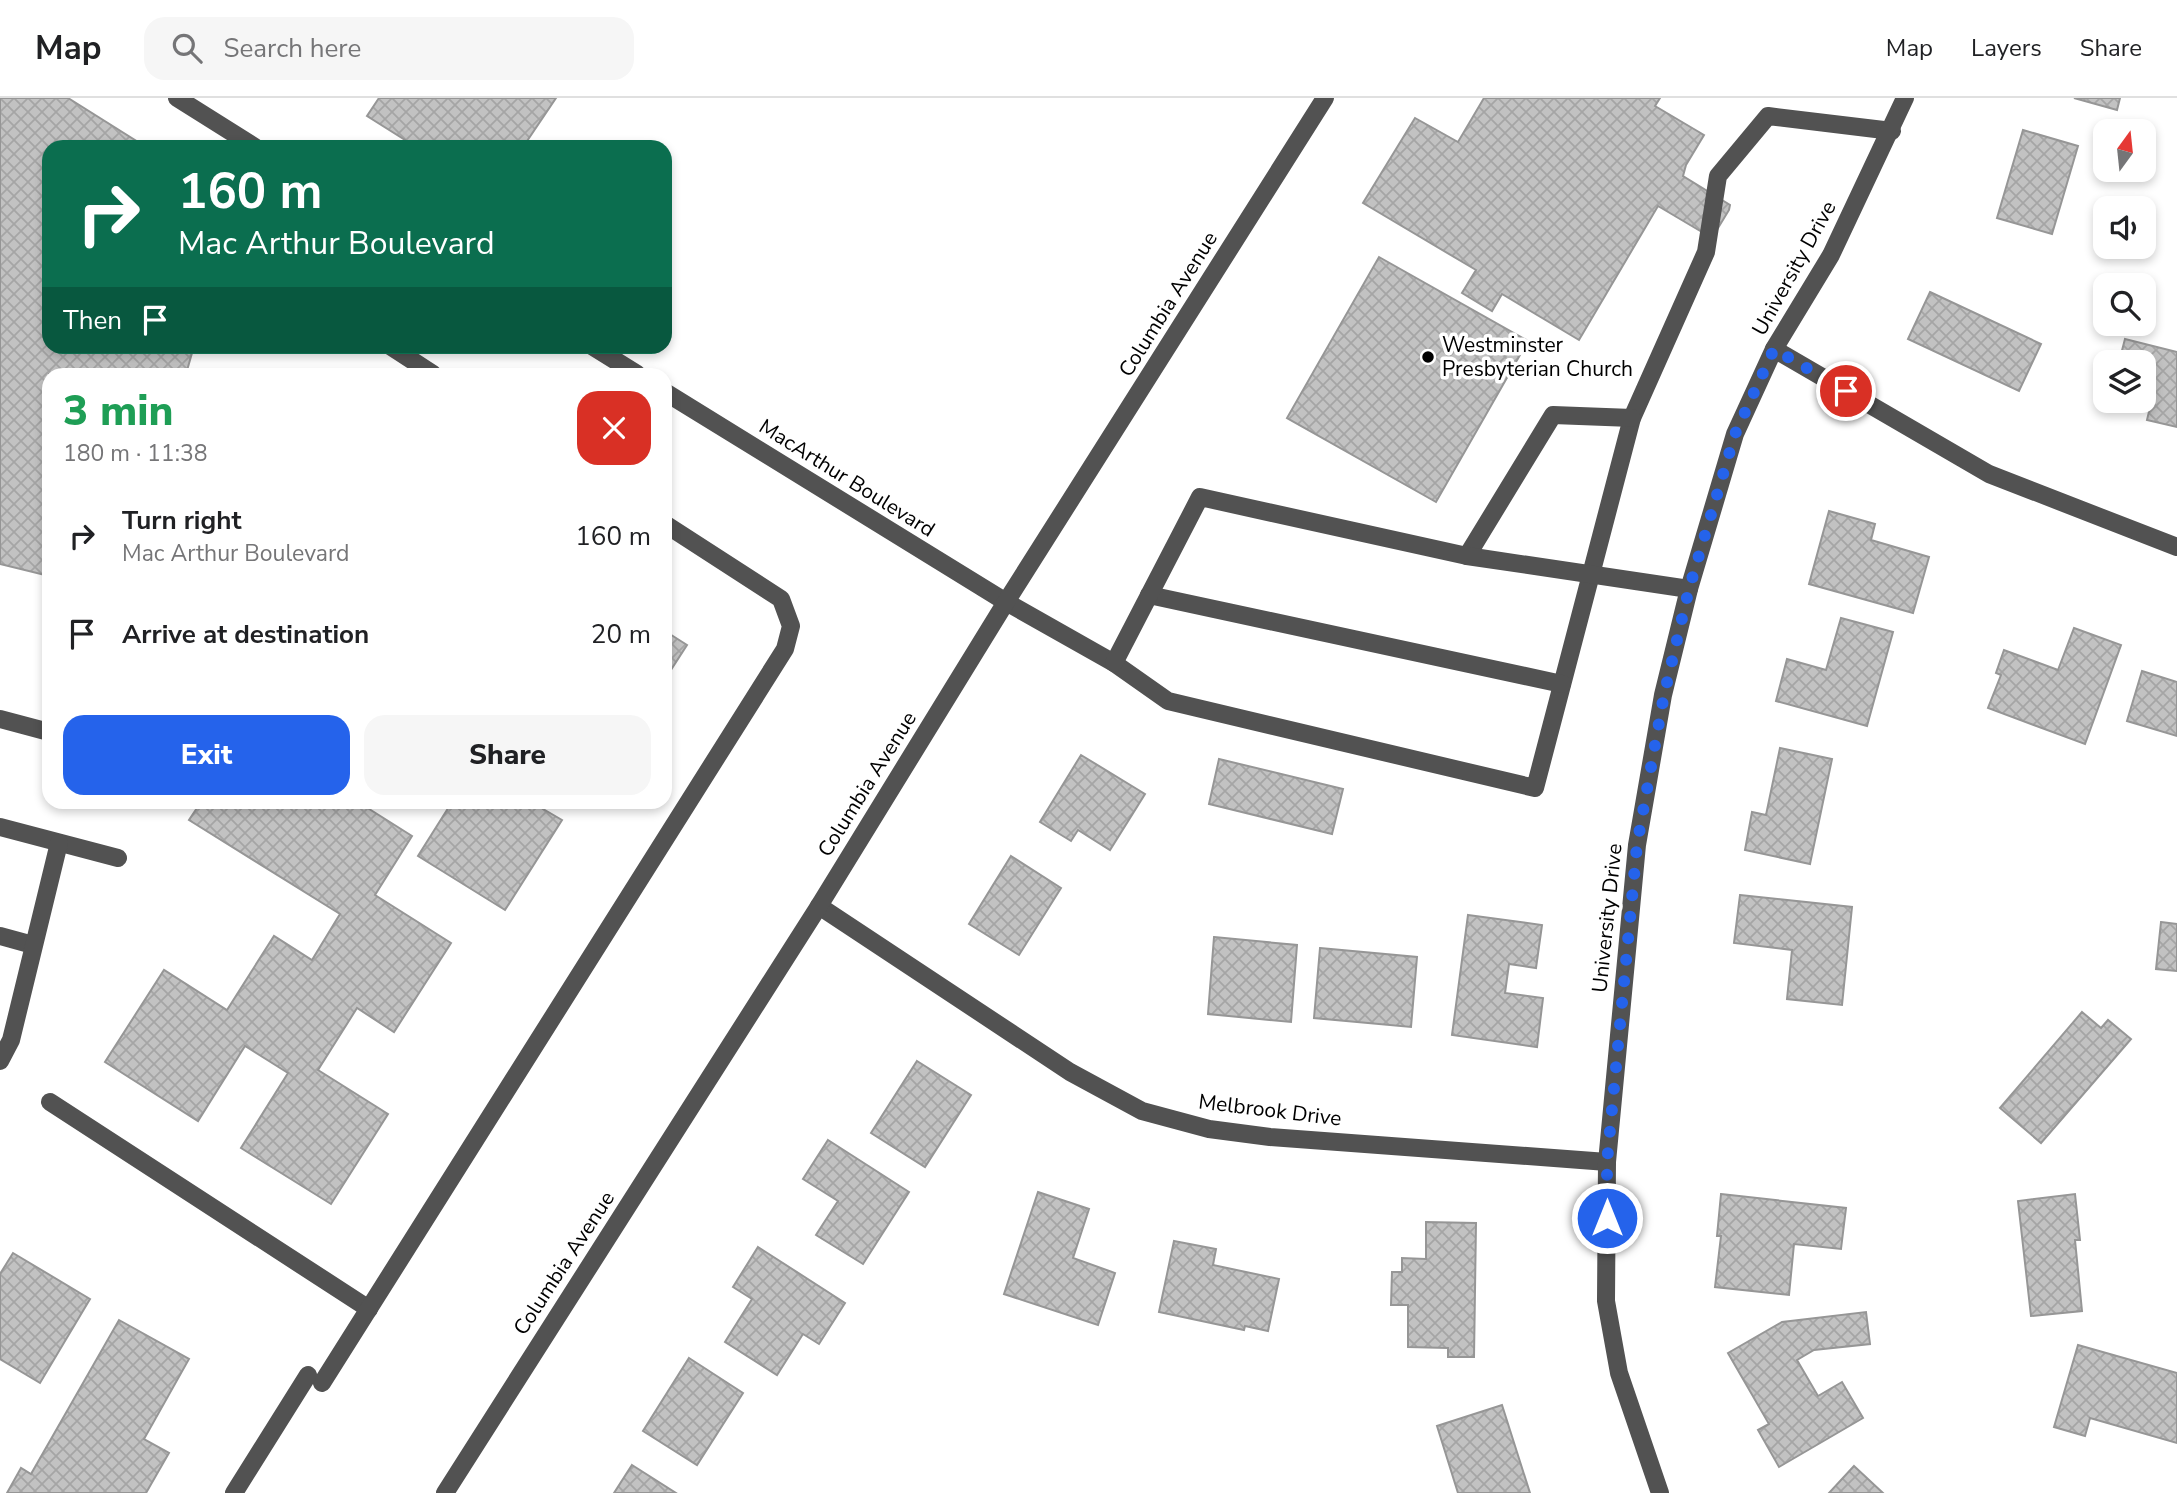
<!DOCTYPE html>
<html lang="en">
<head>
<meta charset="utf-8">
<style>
  body { margin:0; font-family:"Nunito Sans",sans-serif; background:#f6f6f6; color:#202124; height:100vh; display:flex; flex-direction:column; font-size:26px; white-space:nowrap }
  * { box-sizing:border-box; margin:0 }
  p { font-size:23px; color:#757577 }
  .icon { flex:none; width:38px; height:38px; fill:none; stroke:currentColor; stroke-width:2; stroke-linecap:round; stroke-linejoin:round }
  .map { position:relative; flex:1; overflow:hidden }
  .details { position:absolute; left:42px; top:270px; width:630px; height:441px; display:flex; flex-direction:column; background:#fff; border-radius:21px; box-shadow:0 4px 10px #0003 }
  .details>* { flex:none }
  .guide { position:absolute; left:42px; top:42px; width:630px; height:214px; border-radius:21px; box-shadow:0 4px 10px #0003; background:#0b6e4f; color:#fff; overflow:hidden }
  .needle { width:46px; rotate:15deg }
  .buttons { position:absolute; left:2093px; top:21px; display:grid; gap:14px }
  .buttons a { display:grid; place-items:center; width:63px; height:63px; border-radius:14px; background:#fff; box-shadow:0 4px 10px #0003; font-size:35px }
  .pin { position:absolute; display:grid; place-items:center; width:60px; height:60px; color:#fff; margin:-30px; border:4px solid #fff; border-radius:50%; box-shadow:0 2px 7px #0007 }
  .me { position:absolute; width:77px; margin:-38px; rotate:0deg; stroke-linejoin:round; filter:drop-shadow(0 0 5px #0008) }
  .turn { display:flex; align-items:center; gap:24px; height:147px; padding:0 21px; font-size:32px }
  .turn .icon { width:91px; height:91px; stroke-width:2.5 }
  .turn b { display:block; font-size:49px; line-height:60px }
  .then { display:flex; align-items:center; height:66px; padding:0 21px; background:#0003; gap:14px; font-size:26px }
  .round { display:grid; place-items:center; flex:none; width:74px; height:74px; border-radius:21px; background:#f6f6f6 }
  .head { display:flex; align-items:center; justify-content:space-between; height:119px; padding:0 21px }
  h1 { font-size:42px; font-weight:800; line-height:52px; color:#1e9e55 }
  .primary-button { display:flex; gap:14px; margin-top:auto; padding:14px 21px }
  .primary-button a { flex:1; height:80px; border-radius:21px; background:#2563eb; color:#fff; font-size:28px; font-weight:800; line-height:80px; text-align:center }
  .primary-button a+a { background:#f6f6f6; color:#202124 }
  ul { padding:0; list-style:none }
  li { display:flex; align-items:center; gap:21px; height:98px; padding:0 21px }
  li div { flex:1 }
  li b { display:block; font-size:26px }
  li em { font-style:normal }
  header { display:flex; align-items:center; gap:42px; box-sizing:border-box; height:98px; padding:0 35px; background:#fff; border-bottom:2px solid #e0e0e0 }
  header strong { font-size:33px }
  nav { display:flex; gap:38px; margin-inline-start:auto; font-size:24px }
  .search { width:490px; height:63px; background:#f6f6f6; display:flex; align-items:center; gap:18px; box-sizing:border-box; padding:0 24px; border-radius:21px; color:#757577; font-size:26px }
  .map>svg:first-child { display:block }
</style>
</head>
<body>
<header>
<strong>Map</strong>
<div class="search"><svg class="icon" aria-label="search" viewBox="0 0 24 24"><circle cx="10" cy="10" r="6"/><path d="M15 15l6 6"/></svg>Search here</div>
<nav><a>Map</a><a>Layers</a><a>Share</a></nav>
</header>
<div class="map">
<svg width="2177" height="1395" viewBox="0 0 2177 1395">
  <defs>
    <pattern id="building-cross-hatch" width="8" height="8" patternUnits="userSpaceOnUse" patternTransform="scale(1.75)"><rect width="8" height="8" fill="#c2c2c2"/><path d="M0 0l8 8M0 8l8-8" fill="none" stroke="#a5a5a5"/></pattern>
  </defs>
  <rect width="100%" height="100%" fill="#fff"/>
  <g fill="url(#building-cross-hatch)" stroke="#969696" stroke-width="2">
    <path d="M0 0H68L146 49H49V248H194L186 276H49V478L0 466Z"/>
    <path d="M379 0H556L523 49H399L405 42 367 18Z"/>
    <path d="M1484 0H1660L1655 8 1704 37 1686 67 1683 78 1730 107 1729 112 1712 140 1658 108 1579 242 1502 196 1492 213 1462 195 1476 172 1363 105 1415 20 1458 44Z"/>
    <path d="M2074 0H2120L2117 12Z"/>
    <path d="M2023 32 2078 48 2052 136 1997 120Z"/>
    <path d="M1379 159 1528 243 1436 404 1287 320Z"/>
    <path d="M1930 194 2041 246 2019 293 1908 241Z"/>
    <path d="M2125 241 2177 254V329L2147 322 2153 297 2144 295V264H2119Z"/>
    <path d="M1829 413 1875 426 1871 442 1929 459 1913 515 1809 486Z"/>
    <path d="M1841 520 1893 534 1867 628 1776 603 1787 561 1826 572Z"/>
    <path d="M2074 530 2121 547 2085 646 1988 610 2001 577 1996 575 2004 552 2058 572Z"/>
    <path d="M665 533 687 547 665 581Z"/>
    <path d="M2142 573 2177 584V638L2127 623Z"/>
    <path d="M1780 650 1832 661 1810 766 1745 752 1752 714 1766 717Z"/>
    <path d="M1081 657 1145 696 1110 752 1078 732 1071 743 1040 724Z"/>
    <path d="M1219 661 1343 691 1332 736 1209 706Z"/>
    <path d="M201 704H358L412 738 375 797 451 845 394 934 357 910 318 972 388 1016 331 1106 241 1050 288 975 245 948 198 1023 105 964 164 872 227 912 274 838 312 862 340 816 189 722Z"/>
    <path d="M452 704H531L562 722 505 812 418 758Z"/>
    <path d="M1011 758 1061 790 1019 857 969 826Z"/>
    <path d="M1740 797 1852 809 1842 907 1787 901 1792 852 1734 845Z"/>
    <path d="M1468 817 1542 827 1536 870 1509 866 1505 895 1543 900 1537 949 1452 937Z"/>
    <path d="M2161 824 2177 826V873L2156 871Z"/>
    <path d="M1214 839 1297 847 1291 924 1208 916Z"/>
    <path d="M1320 850 1417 859 1411 929 1314 920Z"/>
    <path d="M2082 914 2101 930 2108 922 2131 941 2041 1045 2000 1010Z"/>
    <path d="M917 963 971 997 925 1069 871 1035Z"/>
    <path d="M828 1042 909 1094 863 1166 816 1137 838 1103 803 1081Z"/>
    <path d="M1038 1094 1089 1111 1073 1160 1115 1175 1098 1227 1004 1196Z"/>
    <path d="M1721 1096 1846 1110 1841 1151 1794 1146 1789 1197 1715 1189 1721 1138H1717Z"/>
    <path d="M2075 1096 2080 1142H2075L2082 1213 2031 1218 2018 1103Z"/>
    <path d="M1426 1124 1476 1125 1474 1259H1448V1250L1408 1249V1207H1391L1392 1174H1402V1160L1426 1161Z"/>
    <path d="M1174 1143 1216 1151 1213 1167 1279 1181 1268 1233 1245 1228 1244 1232 1159 1214Z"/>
    <path d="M758 1149 845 1205 819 1246 803 1236 777 1277 725 1244 752 1201 733 1189Z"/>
    <path d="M13 1155 90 1201 40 1285 0 1261V1176Z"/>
    <path d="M1866 1214 1870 1246 1814 1252 1797 1262 1818 1298 1842 1284 1863 1320 1779 1369 1758 1332 1769 1326 1728 1255 1782 1224Z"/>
    <path d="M119 1222 189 1261 144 1341 169 1355 146 1395H7L21 1370 31 1376Z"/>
    <path d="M2078 1247 2177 1275V1345L2090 1320 2085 1338 2054 1329Z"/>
    <path d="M689 1260 743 1295 697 1367 643 1333Z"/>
    <path d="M1502 1307 1530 1395H1458L1437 1328Z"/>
    <path d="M632 1367 676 1395H614Z"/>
    <path d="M1854 1368 1883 1395H1829Z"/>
  </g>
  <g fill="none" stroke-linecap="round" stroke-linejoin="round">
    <g stroke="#525252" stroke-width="18">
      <path d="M177 0 255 49"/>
      <path d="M390 248 433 276"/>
      <path d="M592 248 637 276"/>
      <path d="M1774 251 1989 376 2177 449"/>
      <path d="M665 294 1006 504 1114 565 1168 603 1535 690 1632 320 1706 154 1718 78 1768 18 1892 33"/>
      <path d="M1467 458 1553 317 1632 320"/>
      <path d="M1149 497 1562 586"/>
      <path d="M1114 565 1200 399 1467 458 1689 491"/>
      <path d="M0 621 49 634"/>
      <path d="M0 729 118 760"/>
      <path d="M819 808 1070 974 1142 1013 1209 1031 1270 1039 1607 1064"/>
      <path d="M0 838 33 847"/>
      <path d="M0 963 11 942 59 745"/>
      <path d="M50 1004 369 1211"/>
      <path d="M322 1285 785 551 791 528 781 501 665 426"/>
      <path d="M234 1395 308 1277"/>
      <path d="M445 1395 819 808 1006 504 1325 0"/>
      <path d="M1660 1395 1619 1275 1606 1203 1607 1064 1637 747 1663 597 1689 491 1735 336 1774 251 1831 157 1905 0"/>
    </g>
  </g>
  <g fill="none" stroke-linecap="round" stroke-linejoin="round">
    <path stroke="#2563eb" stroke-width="12" stroke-dasharray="0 21.6" d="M1607 1120V1064L1637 747 1664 597 1689 491 1735 336 1774 251 1846 293"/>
  </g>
  <circle fill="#000" stroke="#fff" stroke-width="2.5" cx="1428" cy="259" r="7"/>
  <g text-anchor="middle" stroke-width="7" stroke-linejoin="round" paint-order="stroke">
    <g font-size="21" fill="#000" stroke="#fff">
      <text transform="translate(1794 170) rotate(-61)" y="7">University Drive</text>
      <text transform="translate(1168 206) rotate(-58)" y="7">Columbia Avenue</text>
      <text transform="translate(847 380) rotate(32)" y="7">MacArthur Boulevard</text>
      <text transform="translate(867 686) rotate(-58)" y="7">Columbia Avenue</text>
      <text transform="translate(1607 820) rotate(-84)" y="7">University Drive</text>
      <text transform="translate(1270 1012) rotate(7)" y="7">Melbrook Drive</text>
      <text transform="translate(564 1165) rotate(-57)" y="7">Columbia Avenue</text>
    </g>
    <g font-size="21" fill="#000" stroke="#fff" text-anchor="start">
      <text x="1442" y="254">Westminster<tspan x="1442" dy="24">Presbyterian Church</tspan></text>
    </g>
  </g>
</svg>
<div class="buttons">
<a><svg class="needle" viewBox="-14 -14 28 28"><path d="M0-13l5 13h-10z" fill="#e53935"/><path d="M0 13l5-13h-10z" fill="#757577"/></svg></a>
<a><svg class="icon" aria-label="sound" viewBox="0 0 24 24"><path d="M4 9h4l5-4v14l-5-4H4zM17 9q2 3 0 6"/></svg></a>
<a><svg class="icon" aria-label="search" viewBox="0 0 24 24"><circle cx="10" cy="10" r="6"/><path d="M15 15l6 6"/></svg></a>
<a><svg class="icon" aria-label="layers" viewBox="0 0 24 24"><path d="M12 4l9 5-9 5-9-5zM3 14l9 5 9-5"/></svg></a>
</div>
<div class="pin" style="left:1846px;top:293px;background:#d93025"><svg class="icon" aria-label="arrive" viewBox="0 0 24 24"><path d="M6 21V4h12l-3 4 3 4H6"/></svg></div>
<svg class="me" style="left:1607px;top:1120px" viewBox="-20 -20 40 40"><circle r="17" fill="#2563eb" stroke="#fff" stroke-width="3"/><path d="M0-11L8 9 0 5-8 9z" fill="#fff"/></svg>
<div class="guide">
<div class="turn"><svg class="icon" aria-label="right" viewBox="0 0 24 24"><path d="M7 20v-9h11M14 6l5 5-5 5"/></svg><div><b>160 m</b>Mac Arthur Boulevard</div></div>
<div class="then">Then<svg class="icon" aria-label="arrive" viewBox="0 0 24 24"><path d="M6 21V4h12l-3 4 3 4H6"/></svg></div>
</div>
<section class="details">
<div class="head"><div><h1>3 min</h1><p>180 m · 11:38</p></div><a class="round" style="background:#d93025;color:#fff"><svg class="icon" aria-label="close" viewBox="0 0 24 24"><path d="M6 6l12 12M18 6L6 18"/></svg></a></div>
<ul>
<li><svg class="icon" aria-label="right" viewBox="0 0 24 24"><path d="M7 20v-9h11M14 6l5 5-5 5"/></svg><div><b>Turn right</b><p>Mac Arthur Boulevard</p></div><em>160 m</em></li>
<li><svg class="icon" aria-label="arrive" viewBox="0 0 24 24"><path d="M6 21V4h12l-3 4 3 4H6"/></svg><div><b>Arrive at destination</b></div><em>20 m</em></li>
</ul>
<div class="primary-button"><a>Exit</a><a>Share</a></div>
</section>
</div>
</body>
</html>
